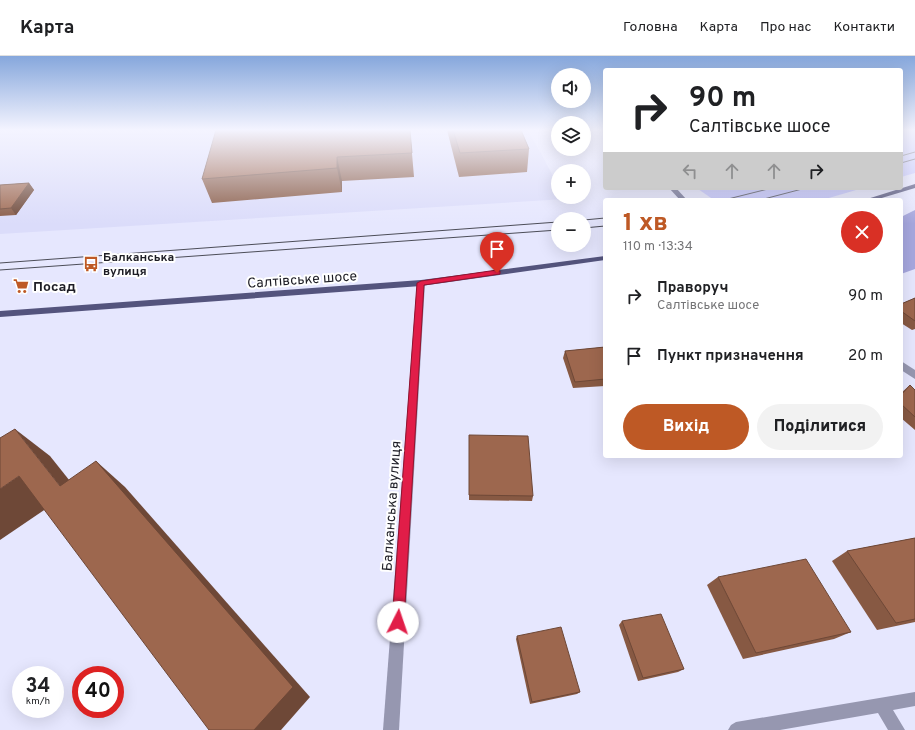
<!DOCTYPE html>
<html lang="uk">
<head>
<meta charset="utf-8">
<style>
  body { margin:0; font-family:Overpass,sans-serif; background:#f2f2f2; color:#202124; height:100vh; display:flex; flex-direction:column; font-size:15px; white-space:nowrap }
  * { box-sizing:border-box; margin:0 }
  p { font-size:13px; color:#757577 }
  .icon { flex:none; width:22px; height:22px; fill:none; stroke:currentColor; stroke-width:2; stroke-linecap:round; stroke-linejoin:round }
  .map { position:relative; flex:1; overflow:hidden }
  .side { position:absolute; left:603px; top:142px; width:300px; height:260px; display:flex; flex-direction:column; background:#fff; border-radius:4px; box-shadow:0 4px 16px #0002 }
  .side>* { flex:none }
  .guide { position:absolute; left:603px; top:12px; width:300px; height:122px; border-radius:4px; box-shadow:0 4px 16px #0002; background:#fff; color:#202124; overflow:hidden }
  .tools { position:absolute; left:551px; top:12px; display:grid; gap:8px }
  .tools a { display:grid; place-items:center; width:40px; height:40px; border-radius:50%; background:#fff; box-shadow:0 4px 16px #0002; font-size:20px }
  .speed { position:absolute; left:12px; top:610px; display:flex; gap:8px; font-size:20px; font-weight:700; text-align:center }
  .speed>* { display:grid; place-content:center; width:52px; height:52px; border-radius:50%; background:#fff; box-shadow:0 4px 16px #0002; line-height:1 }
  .speed small { font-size:10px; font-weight:400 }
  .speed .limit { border:6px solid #d22; background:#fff; color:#111 }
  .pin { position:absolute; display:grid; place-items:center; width:34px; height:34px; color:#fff; margin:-41px -17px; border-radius:50% 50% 50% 0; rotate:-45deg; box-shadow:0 0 4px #0007 }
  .pin .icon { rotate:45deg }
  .me { position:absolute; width:44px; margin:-22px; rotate:4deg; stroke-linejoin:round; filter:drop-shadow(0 0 3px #0008) }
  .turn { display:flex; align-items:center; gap:14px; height:84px; padding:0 20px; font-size:18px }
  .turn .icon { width:52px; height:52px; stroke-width:2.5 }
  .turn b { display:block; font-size:28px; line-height:34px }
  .lanes { display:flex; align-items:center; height:38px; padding:0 20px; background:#0003; justify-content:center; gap:20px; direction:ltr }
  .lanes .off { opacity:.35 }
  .round { display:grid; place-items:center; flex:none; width:42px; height:42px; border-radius:21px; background:#f2f2f2 }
  .head { display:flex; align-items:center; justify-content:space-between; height:68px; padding:0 20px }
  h1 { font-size:24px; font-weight:800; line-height:30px; color:#be5925 }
  .primary-button { display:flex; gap:8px; margin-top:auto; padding:8px 20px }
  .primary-button a { flex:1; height:46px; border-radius:24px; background:#be5925; color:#fff; font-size:16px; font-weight:800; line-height:46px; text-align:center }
  .primary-button a+a { background:#f2f2f2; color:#202124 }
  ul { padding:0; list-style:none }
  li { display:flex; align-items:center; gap:12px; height:60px; padding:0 20px }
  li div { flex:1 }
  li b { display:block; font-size:15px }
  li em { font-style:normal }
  header { display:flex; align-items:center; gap:24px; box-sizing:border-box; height:56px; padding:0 20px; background:#fff; border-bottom:1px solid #e0e0e0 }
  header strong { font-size:19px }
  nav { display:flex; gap:22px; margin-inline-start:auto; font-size:14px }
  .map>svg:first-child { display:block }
</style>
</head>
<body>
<header>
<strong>Карта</strong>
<nav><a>Головна</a><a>Карта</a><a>Про нас</a><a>Контакти</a></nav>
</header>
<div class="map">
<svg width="915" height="674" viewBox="0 0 915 674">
  <rect width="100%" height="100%" fill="#e6e7fe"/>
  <path fill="#dbdcfa" d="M0 74H528L558 129V141H564L565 143 0 178Z"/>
  <g fill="#c5c6ff">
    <path d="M901 74H915V117L901 121Z"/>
    <path d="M700 132H863L822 144H714L698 133Z"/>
  </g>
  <path fill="#a6a7de" d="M915 154V213L901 218V161Z"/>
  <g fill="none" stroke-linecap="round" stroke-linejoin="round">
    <g fill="#9697b0" fill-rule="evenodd">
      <path d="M901 305 915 314V323L901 314Z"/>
      <path d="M915 636V650L893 654 905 674H888L878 657 780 674H728L731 669 736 666Z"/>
    </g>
    <path fill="#9697b0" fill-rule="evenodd" d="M421 224 425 227 399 674H383L417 227Z"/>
    <path fill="#6f7093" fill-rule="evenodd" d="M669 132H676L687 144H680Z"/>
    <g fill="#54547d" fill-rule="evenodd">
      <path d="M915 128V132L875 144H864Z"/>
      <path d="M605 200V204L421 230 0 261V255L421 224Z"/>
    </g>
    <g stroke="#4c4d58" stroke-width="1">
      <path d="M901 100 915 96"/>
      <path d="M901 107 915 103"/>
      <path d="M724 144 772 132"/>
      <path d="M760 144 806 132"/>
      <path d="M584 164 605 162"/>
      <path d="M584 172 605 170"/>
      <path d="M0 207 558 166"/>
      <path d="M0 214 558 174"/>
    </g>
  </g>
  <g fill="#875943">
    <path d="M410 74 414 121 342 125V136L212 147 202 123Z"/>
    <path d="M447 74H521L529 93 527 116 459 121Z"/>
    <path d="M29 127 34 134 16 159 0 160V129Z"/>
    <path d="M915 242V273L912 274 901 267V248Z"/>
    <path d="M605 291V330L573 332 563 302 565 295Z"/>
    <path d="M910 329 915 334V374L901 362V337Z"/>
    <path d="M469 379 533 440 532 445 469 444Z"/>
    <path d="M915 482V566L877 574 832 505 847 495Z"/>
    <path d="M718 521 851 576 834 583 743 603 707 529Z"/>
    <path d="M622 565 684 613 678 616 638 625 619 569Z"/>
    <path d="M517 580 580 636 577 638 530 648 516 583Z"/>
  </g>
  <g fill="#6e4837">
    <path d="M337 101 342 125V136L337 112Z"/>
    <path d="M29 127 34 134 16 159 11 152Z"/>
    <path d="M15 373 50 400 93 454 60 430Z"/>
    <path d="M96 405 125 431 310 641 281 674H254Z"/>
    <path d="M19 420 56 446 0 484V433Z"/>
  </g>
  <g fill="#9d674e" stroke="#6e4837">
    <path d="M216 74H410L412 97 337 101V112L202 123Z"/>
    <path d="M453 74H521L529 93 460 97Z"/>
    <path d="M29 127 11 152 0 153V129Z"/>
    <path d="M915 242V265L901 255V248Z"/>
    <path d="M605 291V314H604L605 323 575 326 565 295Z"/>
    <path d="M910 329 915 334V361L901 348V339Z"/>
    <path d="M15 373 60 430 96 405 293 631 254 674H209L19 420 0 433V382Z"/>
    <path d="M469 379 528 380 533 440 469 439Z"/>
    <path d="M915 482V563L896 567 847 495Z"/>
    <path d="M806 503 851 576 756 597 718 521Z"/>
    <path d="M661 558 684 613 643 622 622 565Z"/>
    <path d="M561 571 580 636 532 646 517 580Z"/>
  </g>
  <linearGradient id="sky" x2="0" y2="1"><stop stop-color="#86a7dc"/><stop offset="0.44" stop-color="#f4f4ff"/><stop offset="1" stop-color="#f4f4ff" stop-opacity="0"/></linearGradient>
  <rect width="915" height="168" fill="url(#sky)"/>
  <path fill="#e11d48" stroke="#92132f" d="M497 214 500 215V218L424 229 404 566 402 571 398 572 394 571 392 566 417 227 421 225Z"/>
  <defs>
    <symbol id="bus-bare" viewBox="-9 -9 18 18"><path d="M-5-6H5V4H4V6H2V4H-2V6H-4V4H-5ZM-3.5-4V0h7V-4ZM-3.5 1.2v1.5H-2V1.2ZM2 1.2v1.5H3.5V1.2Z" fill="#be5925" stroke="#fff" stroke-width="2.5" paint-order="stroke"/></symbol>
    <symbol id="supermarket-bare" viewBox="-9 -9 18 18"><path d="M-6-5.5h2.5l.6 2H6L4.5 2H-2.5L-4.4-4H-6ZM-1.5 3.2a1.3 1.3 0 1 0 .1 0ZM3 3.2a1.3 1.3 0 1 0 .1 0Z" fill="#be5925" stroke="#fff" stroke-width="2.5" paint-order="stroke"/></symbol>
  </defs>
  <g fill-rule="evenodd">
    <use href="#bus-bare" x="80" y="197" width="22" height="22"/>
    <use href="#supermarket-bare" x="10" y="219" width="22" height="22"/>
  </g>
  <g text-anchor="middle" stroke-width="4" stroke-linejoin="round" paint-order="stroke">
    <g font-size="12" font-weight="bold" fill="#1d1d25" stroke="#fff" text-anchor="start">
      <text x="103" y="205">Балканська<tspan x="103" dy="14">вулиця</tspan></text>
    </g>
    <g font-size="14" fill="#1d1d25" stroke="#fff">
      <text transform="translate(302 223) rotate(-4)" y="5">Салтівське шосе</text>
      <text transform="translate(391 450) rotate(-86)" y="5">Балканська вулиця</text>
    </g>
    <g font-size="14" font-weight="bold" fill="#1d1d25" stroke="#fff" text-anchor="start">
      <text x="33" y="235">Посад</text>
    </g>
  </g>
</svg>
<div class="tools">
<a><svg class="icon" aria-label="sound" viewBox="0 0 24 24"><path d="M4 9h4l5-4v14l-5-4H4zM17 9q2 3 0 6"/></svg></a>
<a><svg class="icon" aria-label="layers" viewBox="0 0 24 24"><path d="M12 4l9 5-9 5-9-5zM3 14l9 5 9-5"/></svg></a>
<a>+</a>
<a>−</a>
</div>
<div class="speed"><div>34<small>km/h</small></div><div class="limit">40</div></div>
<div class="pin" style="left:497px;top:217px;background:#d93025"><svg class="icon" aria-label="arrive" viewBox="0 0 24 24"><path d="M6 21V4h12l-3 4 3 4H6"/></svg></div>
<svg class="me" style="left:398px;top:566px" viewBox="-20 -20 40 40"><circle r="19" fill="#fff"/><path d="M0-13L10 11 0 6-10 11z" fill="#e11d48"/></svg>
<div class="guide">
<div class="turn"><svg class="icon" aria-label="right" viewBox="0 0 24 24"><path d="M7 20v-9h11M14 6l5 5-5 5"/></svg><div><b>90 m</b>Салтівське шосе</div></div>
<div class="lanes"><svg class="icon off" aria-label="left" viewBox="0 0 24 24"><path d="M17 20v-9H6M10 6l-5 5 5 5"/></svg><svg class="icon off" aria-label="ahead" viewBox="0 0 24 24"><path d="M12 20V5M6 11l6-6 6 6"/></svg><svg class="icon off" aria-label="ahead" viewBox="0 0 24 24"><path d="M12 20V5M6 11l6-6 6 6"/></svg><svg class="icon" aria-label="right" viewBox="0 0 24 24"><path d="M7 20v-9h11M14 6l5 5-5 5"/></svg></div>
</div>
<section class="side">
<div class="head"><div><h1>1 хв</h1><p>110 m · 13:34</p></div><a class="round" style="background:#d93025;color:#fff"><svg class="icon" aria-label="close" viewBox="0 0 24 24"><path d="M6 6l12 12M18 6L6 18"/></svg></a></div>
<ul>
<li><svg class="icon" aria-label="right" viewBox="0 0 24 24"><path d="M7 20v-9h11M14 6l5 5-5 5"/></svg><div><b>Праворуч</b><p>Салтівське шосе</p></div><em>90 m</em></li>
<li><svg class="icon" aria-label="arrive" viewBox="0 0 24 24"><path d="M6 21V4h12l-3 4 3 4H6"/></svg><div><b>Пункт призначення</b></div><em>20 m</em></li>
</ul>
<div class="primary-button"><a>Вихід</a><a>Поділитися</a></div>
</section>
</div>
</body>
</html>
